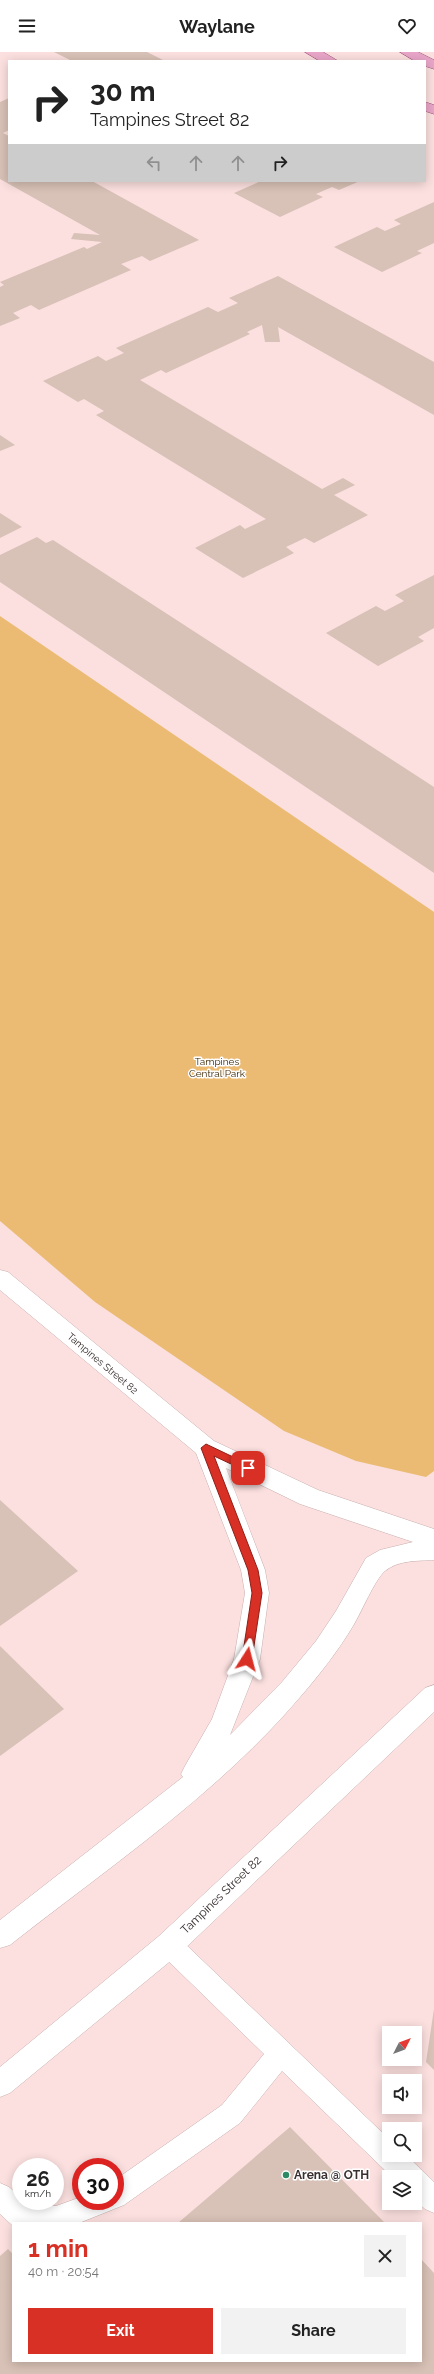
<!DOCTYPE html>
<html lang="en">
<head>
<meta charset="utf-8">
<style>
  body { margin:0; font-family:Raleway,sans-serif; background:#f2f2f2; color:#222; height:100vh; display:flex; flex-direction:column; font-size:15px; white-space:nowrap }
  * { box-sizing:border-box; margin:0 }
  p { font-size:13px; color:#767676 }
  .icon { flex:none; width:22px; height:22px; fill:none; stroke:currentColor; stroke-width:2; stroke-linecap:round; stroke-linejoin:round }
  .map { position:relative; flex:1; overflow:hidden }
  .sheet { position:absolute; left:12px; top:2170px; width:410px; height:140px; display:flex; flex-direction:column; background:#fff; border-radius:0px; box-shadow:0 2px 10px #0003 }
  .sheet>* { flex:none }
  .hud { position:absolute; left:8px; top:8px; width:418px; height:122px; border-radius:0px; box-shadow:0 2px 10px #0003; background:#fff; color:#222; overflow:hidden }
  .needle { width:26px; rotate:48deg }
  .controls { position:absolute; left:382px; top:1974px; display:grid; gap:8px }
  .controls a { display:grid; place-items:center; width:40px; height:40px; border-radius:0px; background:#fff; box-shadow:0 2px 10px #0003; font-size:20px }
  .speed { position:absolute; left:12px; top:2106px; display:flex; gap:8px; font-size:20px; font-weight:700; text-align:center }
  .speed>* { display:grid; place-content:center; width:52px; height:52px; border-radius:50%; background:#fff; box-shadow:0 2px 10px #0003; line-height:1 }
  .speed small { font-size:10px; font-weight:400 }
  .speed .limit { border:6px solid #d22; background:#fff; color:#111 }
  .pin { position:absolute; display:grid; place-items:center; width:34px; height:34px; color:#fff; margin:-17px; border-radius:8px; box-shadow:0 2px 6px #0006 }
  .me { position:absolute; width:44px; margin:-22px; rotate:9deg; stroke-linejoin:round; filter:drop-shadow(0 0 3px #0008) }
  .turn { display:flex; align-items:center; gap:14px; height:84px; padding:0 16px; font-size:18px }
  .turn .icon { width:52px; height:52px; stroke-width:2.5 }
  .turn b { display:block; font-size:28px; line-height:34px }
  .lanes { display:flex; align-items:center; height:38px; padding:0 16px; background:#0003; justify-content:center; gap:20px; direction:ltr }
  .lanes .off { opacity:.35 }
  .round { display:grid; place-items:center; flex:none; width:42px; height:42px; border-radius:0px; background:#f2f2f2 }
  .headline { display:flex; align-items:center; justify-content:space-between; height:68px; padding:0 16px }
  h1 { font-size:24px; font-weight:700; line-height:30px; color:#d93025 }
  .action { display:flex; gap:8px; margin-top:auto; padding:8px 16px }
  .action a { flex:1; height:46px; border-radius:0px; background:#d93025; color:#fff; font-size:16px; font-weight:700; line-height:46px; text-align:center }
  .action a+a { background:#f2f2f2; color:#222 }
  header { display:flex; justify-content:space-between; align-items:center; height:52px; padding:0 16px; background:#fff; font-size:18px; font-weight:700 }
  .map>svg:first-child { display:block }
</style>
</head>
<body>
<header><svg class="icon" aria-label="menu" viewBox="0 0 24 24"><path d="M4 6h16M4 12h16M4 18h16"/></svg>Waylane<svg class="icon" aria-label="heart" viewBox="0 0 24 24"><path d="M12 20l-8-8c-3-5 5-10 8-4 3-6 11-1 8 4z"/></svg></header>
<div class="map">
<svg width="434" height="2322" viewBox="0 0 434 2322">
  <rect width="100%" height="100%" fill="#fbe0df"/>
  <path fill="#ebbb73" d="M0 564 434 860V1419L426 1425 356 1409 284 1379 95 1250 0 1169Z"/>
  <g fill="#d8c1b6">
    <path d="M54 0H147L165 9H72Z"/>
    <path d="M9 46V78L3 81 9 84V129H92L199 188 150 209 142 204 121 212 131 218 39 258 31 253 13 261 20 266 0 274V235L4 233 0 230 84 195 87 197 102 190 71 187 74 181 100 183 0 127V50Z"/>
    <path d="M261 129H360L339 138 332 135 316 142 323 145 280 165 234 141Z"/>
    <path d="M434 150V191L417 199 422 201 382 220 334 195 377 175 385 179 401 172 394 168Z"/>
    <path d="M278 224 434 310V363L278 275 280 290H265L262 273 247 280 250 282 166 321 161 318 140 328 322 437 343 426 355 433 334 443 368 463 314 491 305 486 286 495 294 501 243 526 195 496 240 473 245 477 266 467 96 363 104 359 84 347 78 350 43 329 98 304 106 309 124 301 116 296 208 255 218 260 238 251 229 246Z"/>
    <path d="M0 383 15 393 0 399Z"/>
    <path d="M0 461 22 475 0 486Z"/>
    <path d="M37 485 46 491 53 488 434 735V821L0 530V503Z"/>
    <path d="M434 523V576L418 585 424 589 378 614 326 581 376 554 385 559 404 549 395 543Z"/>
    <path d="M0 1448 78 1519 0 1574Z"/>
    <path d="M0 1594 64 1657 0 1704Z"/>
    <path d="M434 1957V2018L426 2010Z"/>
    <path d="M290 2075 385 2171H178Z"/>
    <path d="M8 2197 13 2202V2309H421V2207L434 2221V2322H0V2204Z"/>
  </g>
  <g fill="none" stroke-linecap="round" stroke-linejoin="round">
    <defs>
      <path id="lane" d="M169 1882 178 1885 389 2087V2103H406L434 2130V2161L425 2157 415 2148V2125H392L282 2019 240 2071 124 2153 79 2171H13V2174L0 2162V2131L9 2135 21 2146V2149L28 2153 56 2154 81 2145V2149H115V2128L222 2053 264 2002 160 1901 157 1893 160 1885Z"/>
      <g id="street">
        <path d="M0 1218 8 1220 214 1389 318 1438 434 1477V1508C418 1509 398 1508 385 1519 375 1527 361 1561 353 1574 338 1599 320 1622 301 1644 219 1741 109 1815 10 1893L0 1896V1868L183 1725 181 1722 185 1714 212 1667 234 1607 245 1541 241 1518 196 1401 0 1238ZM226 1416 300 1452 413 1490 380 1498 366 1506 336 1559 316 1589 282 1630 230 1683 260 1607 269 1541 265 1518Z"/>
        <path d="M434 1633V1660L179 1902 10 2041 0 2045V2015L159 1884 425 1636Z"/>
      </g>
      <g id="primary">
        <path d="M305 0H323L338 9H320Z"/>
        <path d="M400 0H418L434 8V17L425 14V9H415Z"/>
        <path d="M425 50 434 53V62L425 59Z"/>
      </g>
    </defs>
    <use href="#lane" stroke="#c8afae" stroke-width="1"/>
    <use href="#street" stroke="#c8afae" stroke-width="1"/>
    <use href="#primary" stroke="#a05579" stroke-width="1"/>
    <use href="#lane" fill="#fff" fill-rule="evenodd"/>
    <use href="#street" fill="#fff" fill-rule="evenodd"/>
    <use href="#primary" fill="#e8a5c7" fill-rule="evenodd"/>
  </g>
  <path fill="#d93025" stroke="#8d1f18" d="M206 1392 252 1414 253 1416 248 1420 214 1404 258 1518 262 1541 252 1607 247 1611 242 1607 252 1541 248 1518 201 1396Z"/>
  <circle fill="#2c8b64" stroke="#fff" stroke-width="1.5" cx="286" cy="2123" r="4"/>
  <g text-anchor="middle" stroke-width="3" stroke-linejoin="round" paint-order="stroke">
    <g font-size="10" fill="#3d2805" stroke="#fff">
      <text x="217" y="1013">Tampines<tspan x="217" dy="12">Central Park</tspan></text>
    </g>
    <g font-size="10" fill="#392f2f" stroke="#fff">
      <text transform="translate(103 1311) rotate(40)" y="4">Tampines Street 82</text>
    </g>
    <g font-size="12" fill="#392f2f" stroke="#fff">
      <text transform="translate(221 1843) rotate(-44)" y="4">Tampines Street 82</text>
    </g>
    <g font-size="12" font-weight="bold" fill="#392f2f" stroke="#fff" text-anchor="start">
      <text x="294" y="2127">Arena @ OTH</text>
    </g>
  </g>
</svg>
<div class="controls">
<a><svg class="needle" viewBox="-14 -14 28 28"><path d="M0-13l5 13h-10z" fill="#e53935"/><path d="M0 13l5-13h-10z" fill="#767676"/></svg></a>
<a><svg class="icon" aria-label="sound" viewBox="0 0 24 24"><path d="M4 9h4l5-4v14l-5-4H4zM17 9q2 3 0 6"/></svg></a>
<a><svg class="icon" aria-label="search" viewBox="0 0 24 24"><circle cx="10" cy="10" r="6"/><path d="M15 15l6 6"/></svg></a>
<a><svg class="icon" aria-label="layers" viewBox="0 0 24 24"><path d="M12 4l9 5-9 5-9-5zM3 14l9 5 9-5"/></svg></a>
</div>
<div class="speed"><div>26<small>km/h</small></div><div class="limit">30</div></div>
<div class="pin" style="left:248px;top:1416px;background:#d93025"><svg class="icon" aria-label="arrive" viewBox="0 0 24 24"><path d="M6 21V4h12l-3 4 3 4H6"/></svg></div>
<svg class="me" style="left:247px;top:1607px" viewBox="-20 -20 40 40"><path d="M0-17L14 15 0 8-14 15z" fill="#d93025" stroke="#fff" stroke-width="4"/></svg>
<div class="hud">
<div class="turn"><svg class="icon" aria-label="right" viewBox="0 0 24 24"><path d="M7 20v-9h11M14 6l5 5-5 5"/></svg><div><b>30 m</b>Tampines Street 82</div></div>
<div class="lanes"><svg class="icon off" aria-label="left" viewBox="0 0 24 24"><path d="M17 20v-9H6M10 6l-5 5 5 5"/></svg><svg class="icon off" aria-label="ahead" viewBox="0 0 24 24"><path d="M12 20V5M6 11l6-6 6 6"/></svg><svg class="icon off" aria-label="ahead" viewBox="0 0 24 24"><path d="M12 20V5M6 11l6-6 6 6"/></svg><svg class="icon" aria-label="right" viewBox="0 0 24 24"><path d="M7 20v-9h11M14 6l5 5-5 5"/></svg></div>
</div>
<section class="sheet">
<div class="headline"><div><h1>1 min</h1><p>40 m · 20:54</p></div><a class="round"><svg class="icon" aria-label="close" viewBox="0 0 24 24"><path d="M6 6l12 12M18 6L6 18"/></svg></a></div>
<div class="action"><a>Exit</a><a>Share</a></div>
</section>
</div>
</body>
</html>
